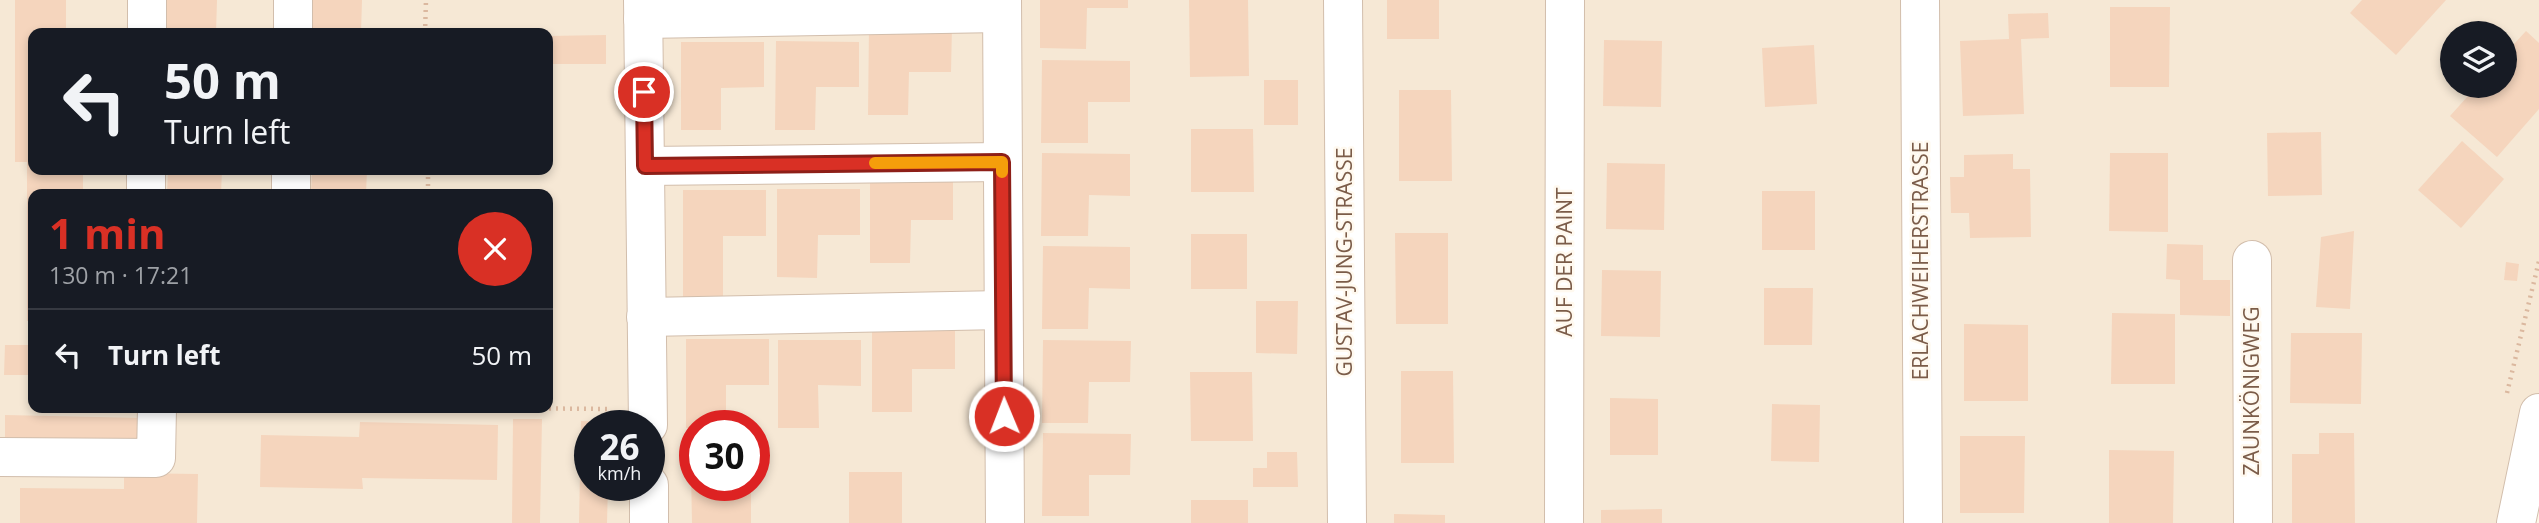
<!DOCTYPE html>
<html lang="en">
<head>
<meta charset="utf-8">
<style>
  body { margin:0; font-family:"Open Sans",sans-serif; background:#20242c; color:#f1f3f6; height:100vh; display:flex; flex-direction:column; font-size:26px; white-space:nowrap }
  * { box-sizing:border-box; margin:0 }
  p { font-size:23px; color:#9ea1a6 }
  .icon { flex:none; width:38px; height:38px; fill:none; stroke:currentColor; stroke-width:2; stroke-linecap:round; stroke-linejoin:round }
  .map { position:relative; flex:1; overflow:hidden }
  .details { position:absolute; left:28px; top:189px; width:525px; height:224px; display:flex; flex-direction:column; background:#171b24; border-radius:14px; box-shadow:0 4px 10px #0003 }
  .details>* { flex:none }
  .guide { position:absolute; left:28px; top:28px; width:525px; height:147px; border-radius:14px; box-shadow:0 4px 10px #0003; background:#171b24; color:#f1f3f6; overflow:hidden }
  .controls { position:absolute; left:2440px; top:21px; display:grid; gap:14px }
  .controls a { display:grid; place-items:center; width:77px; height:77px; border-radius:50%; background:#171b24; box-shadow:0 4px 10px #0003; font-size:35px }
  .speed { position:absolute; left:574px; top:410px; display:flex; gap:14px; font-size:35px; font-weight:700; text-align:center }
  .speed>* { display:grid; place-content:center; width:91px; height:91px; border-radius:50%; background:#171b24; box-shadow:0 4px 10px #0003; line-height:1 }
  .speed small { font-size:18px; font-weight:400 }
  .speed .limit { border:10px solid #d22; background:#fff; color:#111 }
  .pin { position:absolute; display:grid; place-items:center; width:60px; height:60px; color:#fff; margin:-30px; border:4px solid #fff; border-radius:50%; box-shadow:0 2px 7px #0007 }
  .me { position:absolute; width:77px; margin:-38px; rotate:359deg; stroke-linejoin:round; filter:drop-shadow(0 0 5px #0008) }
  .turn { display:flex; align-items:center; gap:24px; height:147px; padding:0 21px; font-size:32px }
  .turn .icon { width:91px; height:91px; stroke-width:2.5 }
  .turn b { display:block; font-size:49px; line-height:60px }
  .round { display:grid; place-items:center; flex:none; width:74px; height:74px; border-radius:37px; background:#20242c }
  .summary { display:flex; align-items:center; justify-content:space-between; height:119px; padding:0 21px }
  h1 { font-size:42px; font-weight:700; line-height:52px; color:#d93025 }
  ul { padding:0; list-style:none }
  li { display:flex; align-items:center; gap:21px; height:91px; padding:0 21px; border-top:2px solid #363941 }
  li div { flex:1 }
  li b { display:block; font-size:26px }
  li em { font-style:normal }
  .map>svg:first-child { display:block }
</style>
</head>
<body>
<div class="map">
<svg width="2539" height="523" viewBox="0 0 2539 523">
  <rect width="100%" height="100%" fill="#fef6e8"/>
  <path fill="#f6e8d5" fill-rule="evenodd" d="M0 0H2539V447L2516 523H0ZM33 33H548V170H33ZM2452 33H2504V86H2452ZM33 194H548V408H33ZM590 425H649V485H590ZM695 425H754V485H695Z"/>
  <g fill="#f5d5bd">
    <path d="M15 0H66V33H33V170H83V194H33V321H27V162H15Z"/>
    <path d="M162 0H217L216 33H161Z"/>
    <path d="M307 0H362L361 33H306Z"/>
    <path d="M1040 0H1128V8H1087L1086 49 1040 48Z"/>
    <path d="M1189 0H1248L1249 76 1190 77Z"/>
    <rect x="1387" y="0" width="52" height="39"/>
    <path d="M2362 0H2446L2396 55 2350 13Z"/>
    <path d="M2110 7H2170L2169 87H2110Z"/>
    <path d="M2048 13 2049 38 2021 39 2024 114 1963 116 1960 41 2009 39 2008 14Z"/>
    <path d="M869 26H952L951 72H909L908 115H868Z"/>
    <path d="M2526 31 2539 43V109L2497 157 2450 116 2477 86H2504V55Z"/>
    <path d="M606 35V64H548V36Z"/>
    <path d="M1604 40 1662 41 1661 107 1603 106Z"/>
    <path d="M776 41 859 42V87H816L815 130H775Z"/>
    <path d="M681 42H764V87L721 88V130H681Z"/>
    <path d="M1814 45 1817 104 1765 107 1762 48Z"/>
    <path d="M1042 60 1130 61V102H1088V143H1041Z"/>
    <rect x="1264" y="80" width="34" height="45"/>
    <path d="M1399 90H1451L1452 181H1399Z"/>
    <path d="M1191 129H1253L1254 192H1191Z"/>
    <path d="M2321 132 2322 195 2268 196 2267 133Z"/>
    <path d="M2462 141 2504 179 2461 228 2418 190Z"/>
    <path d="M1042 153 1130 154V196L1089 195 1088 236H1041Z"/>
    <path d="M2110 153H2168V232L2109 231Z"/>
    <path d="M2013 154V169H2030L2031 237 1970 238 1969 213H1951L1950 177H1964V155Z"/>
    <path d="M1607 163 1665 164 1664 230 1606 229Z"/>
    <path d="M168 170H222L221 194H167Z"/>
    <path d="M312 170H367L366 194H311Z"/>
    <path d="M870 174H953V220H911L910 263H870Z"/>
    <path d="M777 189H860V235H818L817 278 777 277Z"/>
    <path d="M683 190H766V236H723V303H683Z"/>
    <rect x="1762" y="191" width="53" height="59"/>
    <path d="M2354 231 2350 309 2316 307 2321 237Z"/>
    <path d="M1395 233H1448V324H1396Z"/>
    <rect x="1191" y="234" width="56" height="55"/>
    <path d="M2167 244 2203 245V280H2230V316L2180 315V280L2166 279Z"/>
    <path d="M1043 246 1130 247V289L1089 288 1088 329H1042Z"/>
    <path d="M2506 262 2519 264 2517 281 2504 280Z"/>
    <path d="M1602 270 1661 271 1660 337 1601 336Z"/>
    <path d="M1764 288H1813L1812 345H1764Z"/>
    <path d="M1256 301H1298L1297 354 1256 353Z"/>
    <path d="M2112 313 2175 314V384H2111Z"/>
    <path d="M872 323H955V369H912V412H872Z"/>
    <path d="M1964 324 2028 325V401H1964Z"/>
    <path d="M2291 333H2362L2361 404 2290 403Z"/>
    <path d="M686 339H769V385H726V425H695V428H686Z"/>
    <path d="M778 340H861V386L818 385 819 428H778Z"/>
    <path d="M1043 340 1131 341 1130 382H1089L1088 423H1042Z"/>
    <path d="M5 345H33V375H4Z"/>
    <path d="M1401 371H1453L1454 463H1401Z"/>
    <path d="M1190 372H1252L1253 441H1191Z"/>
    <path d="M1610 398 1658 399V455H1610Z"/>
    <path d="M1772 404 1820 405 1819 462 1771 461Z"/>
    <path d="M5 415 142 418V445L5 442Z"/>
    <path d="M513 419H542L540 523H512Z"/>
    <path d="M581 421 609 422V425H590V485H608L607 523H579Z"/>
    <path d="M360 422 498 425 497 480 362 478 363 489 260 487 261 435 359 437Z"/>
    <path d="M1043 433 1131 434 1130 475H1089V516H1042Z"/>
    <path d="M2319 433H2354L2355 523H2292V454H2319Z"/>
    <path d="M1960 436H2025L2024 513H1960Z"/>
    <path d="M2109 450 2174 451 2173 523H2109Z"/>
    <path d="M1267 452H1297L1298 487H1253V468H1267Z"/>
    <path d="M691 472H695V485H751V523H692Z"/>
    <rect x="849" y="472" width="53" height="51"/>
    <path d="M124 473 198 474 197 523H20V488L124 489Z"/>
    <rect x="1191" y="500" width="57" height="23"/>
    <path d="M1662 509V523H1601V510Z"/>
    <path d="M1394 514 1445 515V523H1394Z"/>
  </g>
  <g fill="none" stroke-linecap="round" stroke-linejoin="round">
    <defs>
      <g id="minor">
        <path d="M643 0 648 425"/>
        <path d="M1002 0 1005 523"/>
        <path d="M1343 0 1347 523"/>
        <path d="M1920 0 1923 523"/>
        <path d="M643 19 1001 13"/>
        <path d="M147 33V0"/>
        <path d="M293 33V0"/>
        <path d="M645 166 1002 162"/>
        <path d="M146 194V170"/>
        <path d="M291 194V170"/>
        <path d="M2252 260 2253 523"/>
        <path d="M646 317 1002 310"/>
        <path d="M0 457 156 458 157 408"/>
        <path d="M649 485V523"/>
        <path d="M1564 523 1565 0"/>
        <path d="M2516 523 2539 413"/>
      </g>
    </defs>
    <use href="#minor" stroke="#d2beac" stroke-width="40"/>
    <g stroke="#dbb89f" stroke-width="4.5" stroke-dasharray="2 5" stroke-linecap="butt">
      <path d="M425 33 426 0"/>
      <path d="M428 170V194"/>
      <path d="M2507 393 2539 261"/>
      <path d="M486 408 612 409"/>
    </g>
    <use href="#minor" stroke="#fff" stroke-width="38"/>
  </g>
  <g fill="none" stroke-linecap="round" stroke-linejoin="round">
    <defs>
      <path id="route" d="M644 92 645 166 1002 162 1004 416"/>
    </defs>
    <use href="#route" stroke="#8d1f18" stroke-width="18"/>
    <use href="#route" stroke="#d93025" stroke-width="12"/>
    <path stroke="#f59e0b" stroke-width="12" d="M875 163 1002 162V172"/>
  </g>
  <g text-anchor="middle" stroke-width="5" stroke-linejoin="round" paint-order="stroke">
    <g font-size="21" fill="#7b5c49" stroke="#fff9ef">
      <text transform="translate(1921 261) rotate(-90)" y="7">ERLACHWEIHERSTRASSE</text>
      <text transform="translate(1345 262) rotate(-90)" y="7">GUSTAV-JUNG-STRASSE</text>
      <text transform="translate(1565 262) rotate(-90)" y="7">AUF DER PAINT</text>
      <text transform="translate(2252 391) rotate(-90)" y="7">ZAUNKÖNIGWEG</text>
    </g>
  </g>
</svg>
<div class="controls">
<a><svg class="icon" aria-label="layers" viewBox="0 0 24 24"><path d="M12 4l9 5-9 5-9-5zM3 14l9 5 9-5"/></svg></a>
</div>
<div class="speed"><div>26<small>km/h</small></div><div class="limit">30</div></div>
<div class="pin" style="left:644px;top:92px;background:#d93025"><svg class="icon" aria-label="arrive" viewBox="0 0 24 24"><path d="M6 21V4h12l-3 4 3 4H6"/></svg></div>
<svg class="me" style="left:1004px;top:416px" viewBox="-20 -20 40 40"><circle r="17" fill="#d93025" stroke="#fff" stroke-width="3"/><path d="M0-11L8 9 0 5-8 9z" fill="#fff"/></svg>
<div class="guide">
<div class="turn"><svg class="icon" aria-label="left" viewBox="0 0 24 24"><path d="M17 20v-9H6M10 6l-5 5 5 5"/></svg><div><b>50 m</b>Turn left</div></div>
</div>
<section class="details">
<div class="summary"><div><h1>1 min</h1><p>130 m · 17:21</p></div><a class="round" style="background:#d93025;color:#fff"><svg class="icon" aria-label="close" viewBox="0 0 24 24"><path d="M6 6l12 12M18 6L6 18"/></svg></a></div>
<ul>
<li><svg class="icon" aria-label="left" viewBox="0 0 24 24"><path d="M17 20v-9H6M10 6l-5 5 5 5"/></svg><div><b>Turn left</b></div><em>50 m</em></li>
</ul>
</section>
</div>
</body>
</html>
